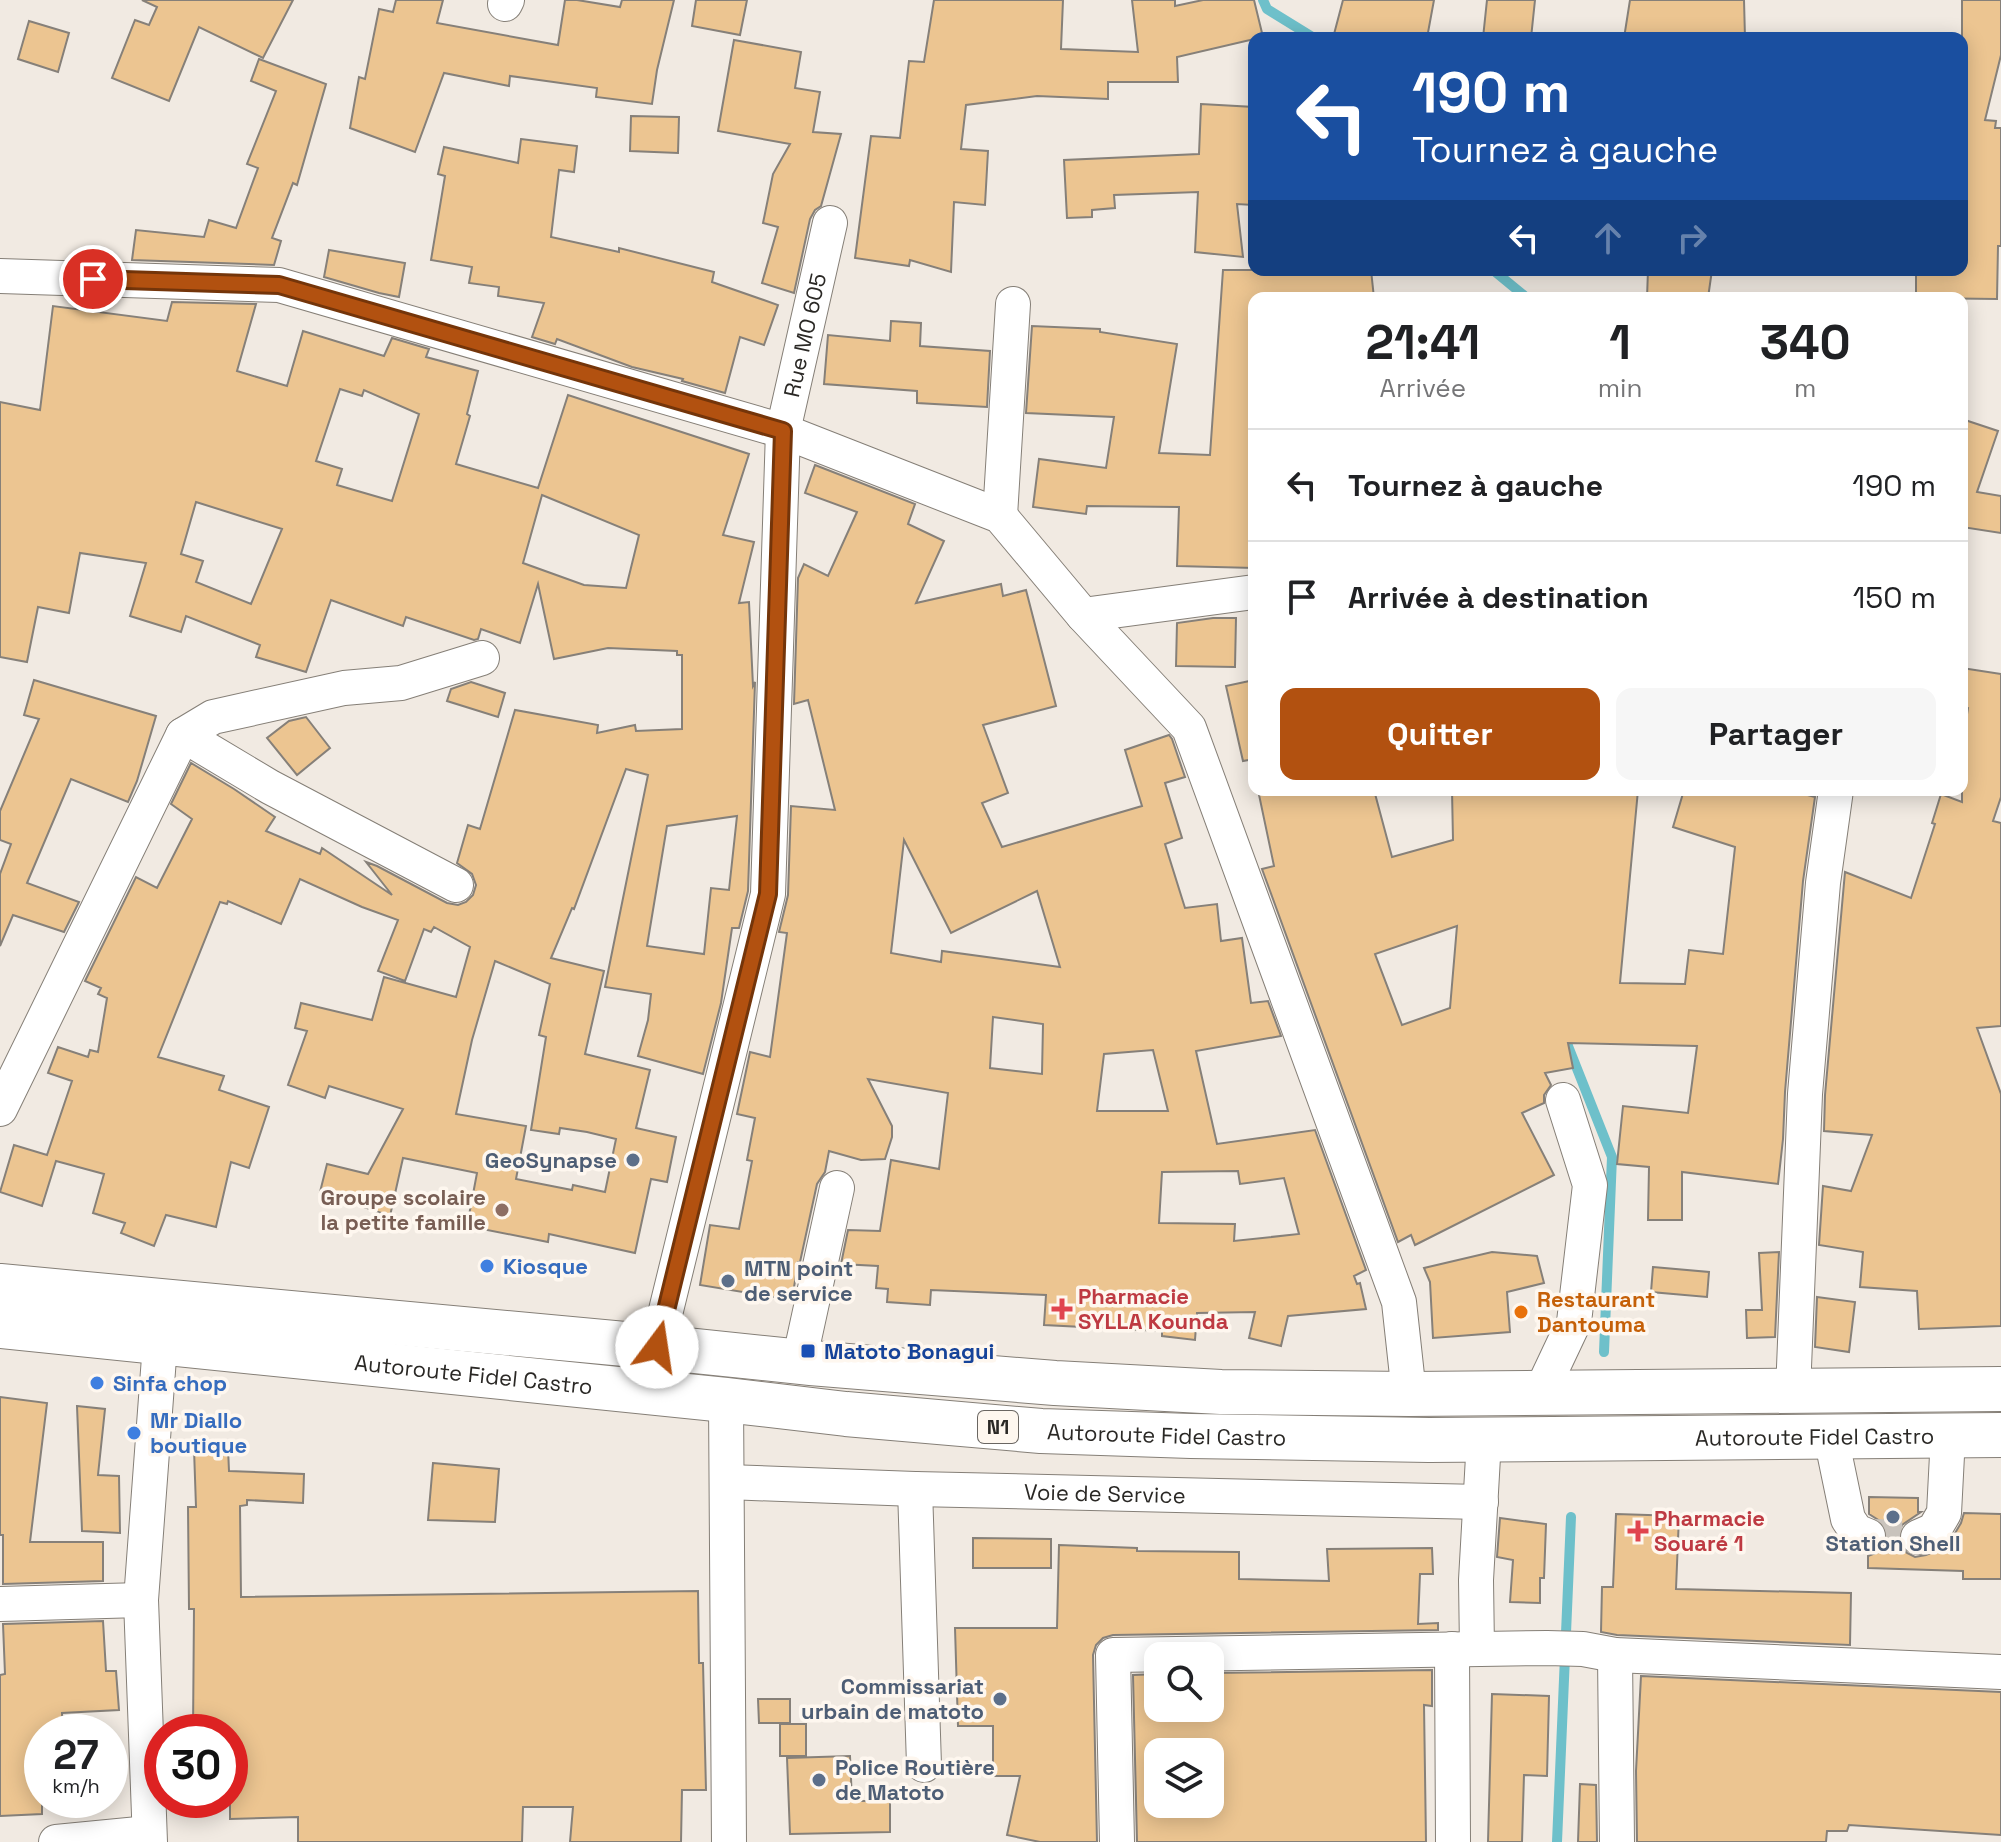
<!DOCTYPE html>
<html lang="fr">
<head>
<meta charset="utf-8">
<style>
  body { margin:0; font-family:"Space Grotesk",sans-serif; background:#f6f6f6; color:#202124; height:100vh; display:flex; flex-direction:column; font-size:30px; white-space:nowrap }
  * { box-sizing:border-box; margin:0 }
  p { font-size:26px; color:#757577 }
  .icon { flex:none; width:44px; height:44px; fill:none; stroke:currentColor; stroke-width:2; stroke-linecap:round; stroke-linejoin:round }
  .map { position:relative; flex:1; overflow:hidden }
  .details { position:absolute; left:1248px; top:292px; width:720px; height:504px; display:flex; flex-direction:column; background:#fff; border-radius:16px; box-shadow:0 4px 20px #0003 }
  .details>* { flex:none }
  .guide { position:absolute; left:1248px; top:32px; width:720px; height:244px; border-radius:16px; box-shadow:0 4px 20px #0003; background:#1a4fa0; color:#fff; overflow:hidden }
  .buttons { position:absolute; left:1144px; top:1642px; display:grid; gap:16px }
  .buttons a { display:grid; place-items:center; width:80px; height:80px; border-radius:16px; background:#fff; box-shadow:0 4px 20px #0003; font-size:40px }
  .speed { position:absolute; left:24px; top:1714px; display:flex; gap:16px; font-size:40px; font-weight:700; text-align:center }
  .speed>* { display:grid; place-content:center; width:104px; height:104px; border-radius:50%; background:#fff; box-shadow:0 4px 20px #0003; line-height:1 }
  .speed small { font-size:20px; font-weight:400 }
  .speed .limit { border:12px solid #d22; background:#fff; color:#111 }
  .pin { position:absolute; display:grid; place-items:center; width:68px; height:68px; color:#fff; margin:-34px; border:4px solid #fff; border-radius:50%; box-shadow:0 2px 8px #0007 }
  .me { position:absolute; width:88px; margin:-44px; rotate:14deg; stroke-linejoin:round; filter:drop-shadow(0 0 6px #0008) }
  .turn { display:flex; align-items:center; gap:28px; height:168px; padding:0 32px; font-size:36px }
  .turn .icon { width:104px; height:104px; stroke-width:2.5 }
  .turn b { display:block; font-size:56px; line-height:68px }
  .lanes { display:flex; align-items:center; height:76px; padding:0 32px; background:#0003; justify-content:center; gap:40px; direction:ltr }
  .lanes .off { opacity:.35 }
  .eta { display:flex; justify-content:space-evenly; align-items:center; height:136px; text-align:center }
  .eta b { font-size:48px; font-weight:800; line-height:56px }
  .cta { display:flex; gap:16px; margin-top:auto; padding:16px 32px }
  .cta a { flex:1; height:92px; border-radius:16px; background:#b25110; color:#fff; font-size:32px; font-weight:800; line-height:92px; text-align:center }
  .cta a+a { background:#f6f6f6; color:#202124 }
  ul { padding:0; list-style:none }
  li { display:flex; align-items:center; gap:24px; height:112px; padding:0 32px; border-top:2px solid #e0e0e0 }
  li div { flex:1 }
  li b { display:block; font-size:30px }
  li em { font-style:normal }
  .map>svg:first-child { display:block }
</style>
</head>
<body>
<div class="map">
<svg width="2001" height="1842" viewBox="0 0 2001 1842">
  <rect width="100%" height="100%" fill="#f1eae2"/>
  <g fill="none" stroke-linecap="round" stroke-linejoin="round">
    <g stroke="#6ec0ca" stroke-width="10">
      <path d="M1263 0 1267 9 1314 38"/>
      <path d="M1493 270 1527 298"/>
      <path d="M1567 1037 1568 1046 1612 1157 1604 1352"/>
      <path d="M1557 1842 1571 1517"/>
    </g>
  </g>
  <g fill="#ecc591" stroke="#868079" stroke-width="2" fill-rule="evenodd">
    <path d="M142 0H293L263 58 199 27 169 101 112 78 135 20 149 25 157 7Z"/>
    <path d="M396 0H443L437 23 558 45 565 0H577L620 7 622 0H674L657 70 652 104 596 97 597 88 510 76 509 86 444 73 415 152 350 128 359 77 365 79 379 9 393 12Z"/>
    <path d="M696 0H747L740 35 692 26Z"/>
    <path d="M934 0H1063L1061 49 1138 52 1132 0H1175V6L1203 0H1254L1263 37 1177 57 1178 82H1108V99L1037 96 966 105 961 149 988 151 985 205 954 202 951 272 910 260 909 266 855 258 871 136 900 138 909 61 924 62Z"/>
    <path d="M1343 0H1434L1427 38H1333Z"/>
    <path d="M1487 0H1535L1531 38H1483Z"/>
    <path d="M1630 0H1744L1745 38H1624Z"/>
    <path d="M1962 0H2001V55L1985 120 1996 121 1995 128H2001V246H1998L1997 299 1916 298V270H1962V192H1964L1966 173 1962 172Z"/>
    <path d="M29 21 69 33 58 72 18 59Z"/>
    <path d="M734 40 801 52 795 88 820 92 813 132 841 134 821 206 815 210 810 219 794 293 762 283 778 227 763 223 773 174 790 144 718 131Z"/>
    <path d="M259 59 326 84 297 185 293 183 272 238 281 241 274 265 132 260 136 230 204 237 209 220 236 228 258 168 247 164 276 91 251 81Z"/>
    <path d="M1201 104 1254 107 1253 205 1237 204 1243 257 1195 252 1198 192 1114 195 1115 208 1092 210V217L1067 218 1064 160 1199 154Z"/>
    <path d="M631 116 679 117 678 153 630 151Z"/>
    <path d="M521 139 577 146 574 172 559 170 551 237 619 252V248L714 272 712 282 778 305 764 345 740 337 725 393 682 381 683 379 632 367 557 339 555 344 532 337 544 303 498 296 499 287 469 283 472 267 431 260 445 176 438 174 444 147 518 163Z"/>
    <path d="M329 250 405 263 399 297 379 293 324 277Z"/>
    <path d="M1223 270H1371L1374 298H1254V568L1177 566 1179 507 1087 506 1086 514 1033 507 1039 459 1106 468 1114 417 1026 413 1032 326 1100 329V332L1177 344 1159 453 1210 455Z"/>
    <path d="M1648 270H1712L1708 298H1647Z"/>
    <path d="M172 302 256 304 237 371 287 386 303 331 384 356 392 338 429 349 426 357 478 371 467 414 470 416 456 464 538 488 568 395 749 454 723 535 754 542 739 603 749 602 753 686 755 682 748 891 739 928H732L721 1003 703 1074 638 1056 648 1020 651 994 605 987 648 775 626 769 574 909 572 908 551 958 604 971 585 1054 650 1070 636 1128 676 1137 667 1182 651 1179 635 1253 549 1234 548 1242 467 1226 477 1173 403 1158 390 1216 320 1192 327 1164 368 1174 403 1109 329 1086 325 1098 288 1085 307 1031 295 1028 301 1003 372 1020 384 977 456 997 470 947 434 927 431 932 424 929 405 981 378 971 398 920 362 907 300 879 281 924 228 901 227 904 220 902 158 1057 224 1076 219 1090 269 1107 249 1168 231 1162 216 1227 166 1215 154 1246 121 1233 125 1223 93 1213 104 1174 56 1161 42 1206 0 1192 14 1145 47 1155 72 1081 48 1073 58 1047 88 1057 90 1050 98 1052 107 998 98 994 101 988 85 981 136 877 157 888 192 819 171 804 191 763 234 789 275 817 266 831 320 854 322 848 392 895 366 862 377 866 447 903 458 905 466 902 473 895 476 885 472 874 457 863 468 825 480 829 515 710 598 725 597 733 635 725 636 731 682 729V655H677V651L608 648 554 659 538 584 520 643 481 629 478 639 474 640 406 617 403 626 331 600 306 672 256 657 260 645 186 616 181 632 130 616 146 563 80 553 69 613 38 607 27 662 0 657V402L40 410 53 306 167 321ZM340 389 362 396 364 390 419 414 392 501 337 485 342 469 316 461ZM542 495 639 535 626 588 584 585 523 563ZM196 502 282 529 251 604 196 582 203 561 181 554ZM737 816 729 890 711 888 704 954 647 946 667 826ZM495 961 550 984 539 1035 546 1037 531 1130 559 1134 560 1128 587 1132 616 1139 605 1192 573 1185 572 1190 516 1179 526 1126 456 1114 472 1040Z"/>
    <path d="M891 321 921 323 920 346 990 351 987 407 917 403V391L824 384 828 335 890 341Z"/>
    <path d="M1962 419 1998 431 1977 492 2001 496V533L1962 527Z"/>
    <path d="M815 465 915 504 908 524 944 541 916 603 1001 584 1003 596 1026 590 1056 706 983 725 1008 793 982 803 1002 847 1142 806 1125 750 1169 735 1172 739 1185 777 1165 783 1182 838 1165 844 1185 908 1217 904 1221 941 1242 938 1251 1003 1268 1001 1281 1036 1196 1051 1217 1144 1315 1130 1366 1270 1354 1276 1357 1284 1360 1283 1366 1309 1288 1316 1281 1346 1249 1338 1255 1312 1197 1313 1195 1340 1162 1336V1331L1044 1325 1046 1295 931 1290 930 1305 887 1302 888 1289 876 1288 878 1266 841 1264 848 1230 880 1231 891 1160 939 1169 948 1093 868 1079 892 1126V1137L885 1159 861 1160 829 1151 825 1172 817 1184 800 1262H798L792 1300 700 1285 710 1225 739 1229 752 1161 747 1160 755 1118 737 1114 750 1052 770 1057 787 933 779 932 788 895 791 806 835 810 808 700 794 704 798 578 804 564 828 576 857 512 805 493ZM904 840 951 933 1037 891 1060 967 942 951 941 962 891 953ZM993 1017 1043 1024 1042 1074 990 1068ZM1153 1050 1168 1111H1097L1104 1054ZM1238 1171 1240 1184 1284 1178 1299 1234 1234 1241 1235 1224 1159 1223 1162 1172Z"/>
    <path d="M1213 618H1236L1235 667 1176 666 1177 623Z"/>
    <path d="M1962 668 2001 674V797L1993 821 2001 823V1026L1977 1028 2001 1094V1326L1919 1329 1917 1291 1860 1287 1863 1252 1819 1245 1823 1186 1851 1191 1872 1135 1824 1131 1825 1095 1845 872 1911 898 1935 824 1932 823 1941 794 1962 802V745L1968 708 1962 707Z"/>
    <path d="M34 680 156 716 137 781 128 802 71 779 27 883 79 902 64 932 13 915 0 946V874L11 844 0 840V811L39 719 24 715Z"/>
    <path d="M1254 680V759L1243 761 1226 686Z"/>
    <path d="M471 682 505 693 498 717 447 701 451 689Z"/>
    <path d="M306 717 330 748 297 775 267 738 289 721Z"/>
    <path d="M1258 790H1374L1392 857 1453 840 1452 790H1638L1620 983 1685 984 1689 950 1723 954 1735 847 1673 827 1684 790H1789L1815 797 1803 881 1785 1092 1783 1139 1778 1184 1682 1172V1220H1648L1649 1167 1617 1164 1623 1106 1688 1113 1697 1046 1568 1043 1573 1068 1545 1073 1551 1085 1544 1095V1103L1522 1113 1554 1175 1415 1245 1411 1235 1398 1242 1262 869 1274 866ZM1457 926 1450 1008 1402 1025 1375 954Z"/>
    <path d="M1492 1252 1537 1256 1544 1283 1507 1292 1510 1332 1433 1338 1430 1282 1424 1268Z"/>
    <path d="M1779 1252 1775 1337 1747 1338 1746 1310H1762L1759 1253Z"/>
    <path d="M1653 1267 1709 1272 1707 1297 1651 1292Z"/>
    <path d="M1817 1297 1855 1302 1849 1352 1815 1347Z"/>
    <path d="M0 1397 47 1403 30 1542H103V1581L3 1584V1535H0Z"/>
    <path d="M77 1406 105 1409 98 1475 119 1476 120 1533 82 1531Z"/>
    <path d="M228 1448 229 1471 304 1474 303 1503 247 1500V1505L240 1506 241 1597 698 1591 699 1663H703L706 1790H682L681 1842H570L573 1807H523L522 1842H298V1817L230 1819V1732H193L194 1609H189L188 1507H196L194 1449Z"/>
    <path d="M433 1463 499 1469 495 1522 428 1520Z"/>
    <path d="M1869 1497 1918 1498V1512H1921L1902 1525 1898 1536 1900 1546 1907 1553 1915 1557 1926 1555 1943 1548 1951 1540 1961 1523 1964 1513 2001 1514V1579H1963V1571L1868 1568V1556L1881 1551 1887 1543 1888 1534 1883 1523 1869 1514Z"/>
    <path d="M1616 1514 1679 1516 1676 1589 1851 1593 1850 1645 1617 1635 1601 1632 1602 1587H1613Z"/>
    <path d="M1500 1518 1546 1524 1544 1578H1540V1603L1510 1602 1513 1560 1497 1557Z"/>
    <path d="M973 1538 1051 1539V1568H973Z"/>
    <path d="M1059 1545 1137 1548V1551L1239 1552V1579L1329 1581 1327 1549 1432 1548 1433 1574H1420L1418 1624 1438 1623V1630L1113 1635 1103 1638 1096 1645 1093 1655 1097 1842H1040L1007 1835 1020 1776H993V1726H958L955 1628H1057Z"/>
    <path d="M103 1621 106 1671H116L119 1710 62 1713 63 1732H42V1814L0 1816V1675L5 1674 3 1624Z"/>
    <path d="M1432 1670V1706L1424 1705 1426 1842H1137L1133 1675 1158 1674V1708H1210V1673ZM1158 1752H1210V1804H1158Z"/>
    <path d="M1641 1676 2001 1692V1835L1849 1825 1847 1831H1827L1826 1842H1637L1636 1771Z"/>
    <path d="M1492 1694 1549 1696 1547 1776 1524 1775 1522 1842H1488Z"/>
    <path d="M758 1699H790V1723H759Z"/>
    <rect x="780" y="1724" width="26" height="32"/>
    <path d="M850 1756 852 1801H890V1832L790 1834 787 1758Z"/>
    <path d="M1580 1784 1596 1785 1597 1842H1578Z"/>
  </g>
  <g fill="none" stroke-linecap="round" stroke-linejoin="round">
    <path stroke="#c9c3bc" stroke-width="34" stroke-dasharray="34 17" stroke-linecap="butt" d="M1868 1536 1918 1537"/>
    <defs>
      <g id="minor">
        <path d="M505 4 507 0"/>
        <path d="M0 276 279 285 783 431 1000 516 1083 615 1189 728 1399 1302 1409 1394"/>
        <path d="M1000 516 1013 304"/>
        <path d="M1083 615 1254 592"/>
        <path d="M183 735 270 787 456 885"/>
        <path d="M0 1109 183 735 213 717 344 688 401 683 482 658"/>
        <path id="s1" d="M657 1347 768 894 783 431 830 223"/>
        <path d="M799 1362 837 1188"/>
        <path d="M1793 1392 1805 1094 1823 883 1836 790"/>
        <path d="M1540 1394 1574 1322 1590 1185 1563 1100"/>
        <path d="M726 1400 729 1842"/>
        <path d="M1831 1437 1848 1519 1856 1531 1868 1536"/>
        <path id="s2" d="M727 1482 915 1489 1481 1502"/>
        <path d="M915 1489 924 1765"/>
        <path d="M1918 1537 1934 1530 1944 1513 1948 1436"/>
        <path d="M0 1604 141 1600"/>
        <path d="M1452 1649 1453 1842"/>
        <path d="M1477 1649 1476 1580 1484 1439"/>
        <path d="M1615 1655 1617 1842"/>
        <path d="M56 1842 149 1833"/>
        <path d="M150 1842 141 1600 160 1344"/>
        <path d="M1117 1842 1113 1655 1547 1648 1583 1649 1615 1655 2001 1672"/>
      </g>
      <g id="highway">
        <path d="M0 1286 657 1347 811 1363 1055 1383 1221 1392 1409 1394 2001 1389"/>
        <path id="s3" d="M0 1326 726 1400 846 1414 1041 1431 1191 1436 1429 1440 2001 1435"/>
      </g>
    </defs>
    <use href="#minor" stroke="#857f77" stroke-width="36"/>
    <use href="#highway" stroke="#857f77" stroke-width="46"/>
    <use href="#minor" stroke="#fff" stroke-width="34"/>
    <use href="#highway" stroke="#fff" stroke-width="44"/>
  </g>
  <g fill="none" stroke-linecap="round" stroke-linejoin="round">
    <defs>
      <path id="route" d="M93 279 279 285 783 431 768 894 657 1347"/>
    </defs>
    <use href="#route" stroke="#74350a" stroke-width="20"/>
    <use href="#route" stroke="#b25110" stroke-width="14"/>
  </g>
  <g fill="#5c6f8a" stroke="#fef7ef" stroke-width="3">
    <circle cx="633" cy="1160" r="8"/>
    <circle cx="728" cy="1281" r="8"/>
    <circle cx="1893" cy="1517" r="8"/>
    <circle cx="1000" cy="1699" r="8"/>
    <circle cx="819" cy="1780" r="8"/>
  </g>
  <circle fill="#8d6e63" stroke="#fef7ef" stroke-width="3" cx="502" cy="1210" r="8"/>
  <g fill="#3f7fe0" stroke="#fef7ef" stroke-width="3">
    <circle cx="487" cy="1266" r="8"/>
    <circle cx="97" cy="1383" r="8"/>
    <circle cx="134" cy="1433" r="8"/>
  </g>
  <g fill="#e0444e" stroke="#fef7ef" stroke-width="3">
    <path d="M1058 1297h8v8h8v8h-8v8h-8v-8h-8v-8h8z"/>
    <path d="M1634 1519h8v8h8v8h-8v8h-8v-8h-8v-8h8z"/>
  </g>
  <circle fill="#e8710a" stroke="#fef7ef" stroke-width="3" cx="1521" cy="1312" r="8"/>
  <rect fill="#1a4fb4" stroke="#fef7ef" stroke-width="3" x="800" y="1343" width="16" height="16" rx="4"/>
  <g text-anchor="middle" stroke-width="7" stroke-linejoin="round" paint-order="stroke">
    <rect fill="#fef7ef" stroke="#6a6662" stroke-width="2" x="978" y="1411" width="40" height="32" rx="6"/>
    <g font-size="20" font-weight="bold" fill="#2a2825">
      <text x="998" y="1434">N1</text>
    </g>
    <g font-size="22" fill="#2a2825" stroke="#fef7ef">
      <text dy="8" stroke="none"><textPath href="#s1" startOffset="1028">Rue MO 605</textPath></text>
      <text dy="8" stroke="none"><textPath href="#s3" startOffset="476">Autoroute Fidel Castro</textPath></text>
      <text dy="8" stroke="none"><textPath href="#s3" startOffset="1172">Autoroute Fidel Castro</textPath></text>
      <text dy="8" stroke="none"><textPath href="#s3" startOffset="1820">Autoroute Fidel Castro</textPath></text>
      <text dy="8" stroke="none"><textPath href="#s2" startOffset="378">Voie de Service</textPath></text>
    </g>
    <g font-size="22" font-weight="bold" fill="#4e5e75" stroke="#fef7ef" text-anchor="end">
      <text x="617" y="1168">GeoSynapse</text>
      <text x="744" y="1276" text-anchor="start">MTN point<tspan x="744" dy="25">de service</tspan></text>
      <text x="1893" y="1551" text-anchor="middle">Station Shell</text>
      <text x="984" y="1694">Commissariat<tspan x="984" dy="25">urbain de matoto</tspan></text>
      <text x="835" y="1775" text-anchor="start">Police Routière<tspan x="835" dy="25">de Matoto</tspan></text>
    </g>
    <g font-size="22" font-weight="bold" fill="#785e54" stroke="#fef7ef" text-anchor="end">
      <text x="486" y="1205">Groupe scolaire<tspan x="486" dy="25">la petite famille</tspan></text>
    </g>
    <g font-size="22" font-weight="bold" fill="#366cbe" stroke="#fef7ef" text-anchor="start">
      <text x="503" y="1274">Kiosque</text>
      <text x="113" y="1391">Sinfa chop</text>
      <text x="150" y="1428">Mr Diallo<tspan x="150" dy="25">boutique</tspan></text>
    </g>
    <g font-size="22" font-weight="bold" fill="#be3a42" stroke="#fef7ef" text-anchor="start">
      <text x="1078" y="1304">Pharmacie<tspan x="1078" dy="25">SYLLA Kounda</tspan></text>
      <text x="1654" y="1526">Pharmacie<tspan x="1654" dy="25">Souaré 1</tspan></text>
    </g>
    <g font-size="22" font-weight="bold" fill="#c56008" stroke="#fef7ef" text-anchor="start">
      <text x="1537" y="1307">Restaurant<tspan x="1537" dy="25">Dantouma</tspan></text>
    </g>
    <g font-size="22" font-weight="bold" fill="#164399" stroke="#fef7ef" text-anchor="start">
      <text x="824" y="1359">Matoto Bonagui</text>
    </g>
  </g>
</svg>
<div class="buttons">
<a><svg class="icon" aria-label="search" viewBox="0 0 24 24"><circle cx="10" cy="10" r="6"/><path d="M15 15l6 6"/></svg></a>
<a><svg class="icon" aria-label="layers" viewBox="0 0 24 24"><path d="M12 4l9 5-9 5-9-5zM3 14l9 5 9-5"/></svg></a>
</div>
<div class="speed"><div>27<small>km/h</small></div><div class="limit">30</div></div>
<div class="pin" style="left:93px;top:279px;background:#d93025"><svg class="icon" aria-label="arrive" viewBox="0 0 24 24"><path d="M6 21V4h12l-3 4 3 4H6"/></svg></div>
<svg class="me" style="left:657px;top:1347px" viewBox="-20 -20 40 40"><circle r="19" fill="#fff"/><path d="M0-13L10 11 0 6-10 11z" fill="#b25110"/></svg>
<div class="guide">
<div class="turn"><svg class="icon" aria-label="left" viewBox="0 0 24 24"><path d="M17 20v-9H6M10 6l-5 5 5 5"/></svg><div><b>190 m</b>Tournez à gauche</div></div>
<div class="lanes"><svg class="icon" aria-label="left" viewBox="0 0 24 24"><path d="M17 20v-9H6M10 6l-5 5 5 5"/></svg><svg class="icon off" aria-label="ahead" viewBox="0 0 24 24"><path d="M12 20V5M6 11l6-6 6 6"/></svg><svg class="icon off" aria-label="right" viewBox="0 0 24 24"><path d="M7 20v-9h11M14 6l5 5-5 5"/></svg></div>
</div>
<section class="details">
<div class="eta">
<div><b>21:41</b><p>Arrivée</p></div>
<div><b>1</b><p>min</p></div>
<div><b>340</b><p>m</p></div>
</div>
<ul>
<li><svg class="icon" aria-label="left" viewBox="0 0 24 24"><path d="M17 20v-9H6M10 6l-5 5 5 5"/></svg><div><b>Tournez à gauche</b></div><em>190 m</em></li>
<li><svg class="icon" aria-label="arrive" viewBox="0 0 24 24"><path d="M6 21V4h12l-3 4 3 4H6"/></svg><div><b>Arrivée à destination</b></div><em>150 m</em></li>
</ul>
<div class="cta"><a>Quitter</a><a>Partager</a></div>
</section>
</div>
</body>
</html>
